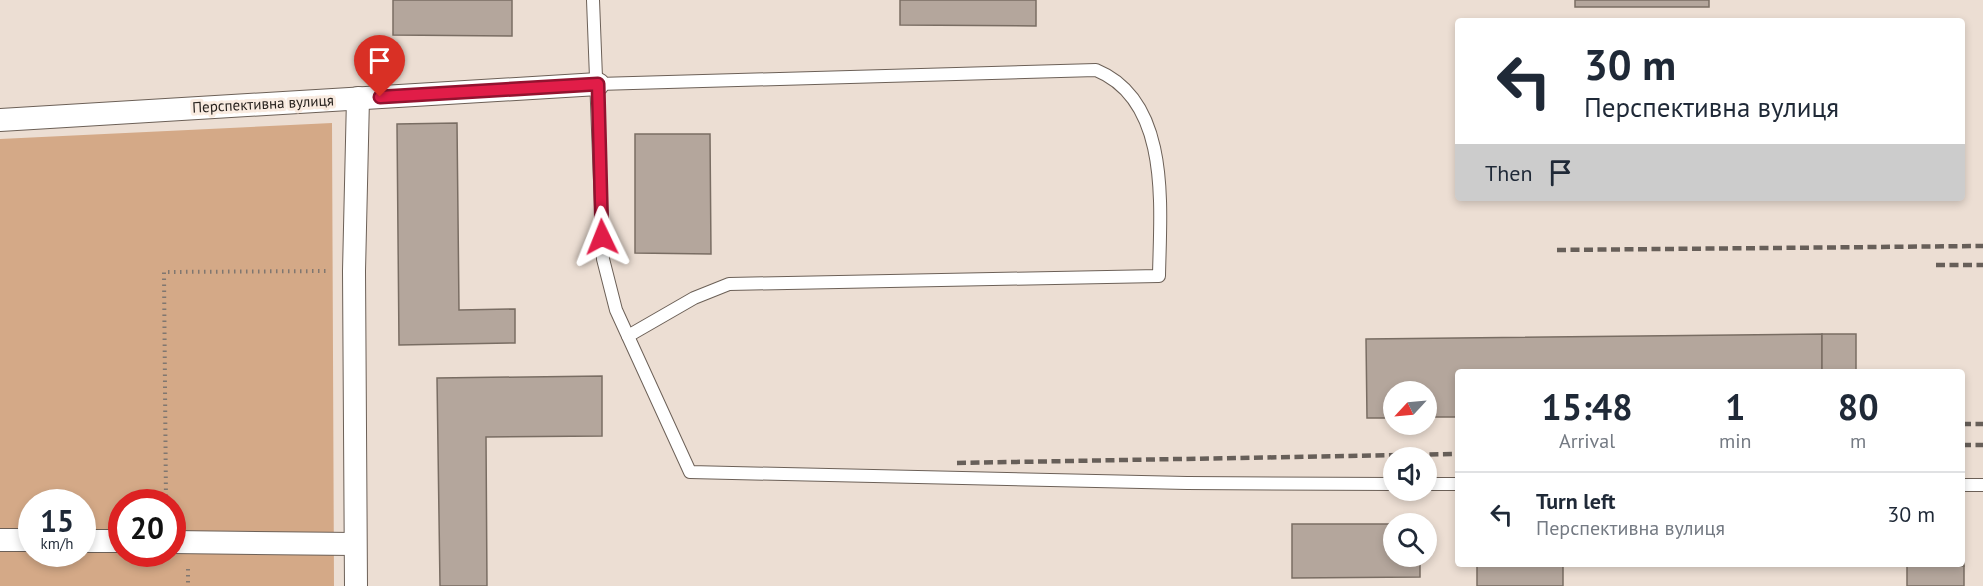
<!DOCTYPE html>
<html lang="en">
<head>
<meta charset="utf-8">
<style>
  body { margin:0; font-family:"PT Sans",sans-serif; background:#f2f2f3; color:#1f2937; height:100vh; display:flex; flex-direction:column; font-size:22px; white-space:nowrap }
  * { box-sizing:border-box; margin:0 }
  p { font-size:20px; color:#747a83 }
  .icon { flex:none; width:33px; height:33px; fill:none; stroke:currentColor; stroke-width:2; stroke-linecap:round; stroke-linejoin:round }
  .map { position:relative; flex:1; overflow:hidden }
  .details { position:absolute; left:1455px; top:369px; width:510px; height:198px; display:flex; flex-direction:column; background:#fff; border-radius:6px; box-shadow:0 3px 9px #0003 }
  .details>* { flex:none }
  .hud { position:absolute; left:1455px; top:18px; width:510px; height:183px; border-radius:6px; box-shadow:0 3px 9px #0003; background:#fff; color:#1f2937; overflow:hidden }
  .needle { width:39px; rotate:244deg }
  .buttons { position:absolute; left:1383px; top:381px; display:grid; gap:12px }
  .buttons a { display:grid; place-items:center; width:54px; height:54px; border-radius:50%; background:#fff; box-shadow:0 3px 9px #0003; font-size:30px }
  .speed { position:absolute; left:18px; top:489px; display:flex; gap:12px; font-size:30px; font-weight:700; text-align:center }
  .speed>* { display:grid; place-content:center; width:78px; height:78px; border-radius:50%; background:#fff; box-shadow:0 3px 9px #0003; line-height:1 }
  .speed small { font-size:15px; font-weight:400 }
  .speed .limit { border:9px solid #d22; background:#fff; color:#111 }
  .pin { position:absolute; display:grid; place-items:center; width:51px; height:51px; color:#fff; margin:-62px -26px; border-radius:50% 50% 50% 0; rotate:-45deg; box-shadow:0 0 6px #0007 }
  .pin .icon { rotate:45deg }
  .me { position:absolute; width:66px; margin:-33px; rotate:358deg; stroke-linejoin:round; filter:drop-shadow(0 0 4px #0008) }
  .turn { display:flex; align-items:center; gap:21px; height:126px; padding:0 30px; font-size:27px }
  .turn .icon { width:78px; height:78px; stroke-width:2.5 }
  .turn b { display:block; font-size:42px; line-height:51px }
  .then { display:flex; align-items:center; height:57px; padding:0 30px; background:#0003; gap:12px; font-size:22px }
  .eta { display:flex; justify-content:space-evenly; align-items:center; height:102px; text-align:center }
  .eta b { font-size:36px; font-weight:600; line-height:42px }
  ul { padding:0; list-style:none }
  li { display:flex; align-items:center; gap:18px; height:84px; padding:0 30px; border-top:2px solid #e0e1e3 }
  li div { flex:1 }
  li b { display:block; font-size:22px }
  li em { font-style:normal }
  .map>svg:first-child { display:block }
</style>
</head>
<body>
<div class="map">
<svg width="1983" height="586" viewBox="0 0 1983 586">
  <rect width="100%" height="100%" fill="#ecded3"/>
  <path fill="#d4a987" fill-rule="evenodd" d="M332 123 334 586H0V139ZM32 502H82V554H32ZM122 502H172V554H122Z"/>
  <g fill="#b4a69c" stroke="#796d63" stroke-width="1.5">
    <path d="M393 0H512V36L393 35Z"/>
    <path d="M900 0H1036V26L900 25Z"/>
    <rect x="1575" y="0" width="134" height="7"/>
    <path d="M457 123 459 310 515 309V343L399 345 397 124Z"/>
    <path d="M635 134H710L711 254 635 253Z"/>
    <path d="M1822 334V372H1458V417H1426V392H1394V418H1367L1366 339Z"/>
    <rect x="1822" y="334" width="34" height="38"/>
    <path d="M602 376V436L486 437 487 586H440L437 378Z"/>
    <path d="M1962 512 1964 566 1693 564H1962Z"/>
    <path d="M1292 524H1394V556H1420V577L1292 578Z"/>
    <rect x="1477" y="564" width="86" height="22"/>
    <path d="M1563 564H1693L1563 565Z"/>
    <rect x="1907" y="566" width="57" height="20"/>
  </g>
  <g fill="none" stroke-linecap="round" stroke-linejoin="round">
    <defs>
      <g id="lane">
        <path d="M593 0 603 259 616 310 690 472 1187 483 1394 484"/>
        <path d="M598 84 1096 70C1172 101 1160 210 1159 276L729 284 694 298 628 336"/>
        <path d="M1426 484H1458"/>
        <path d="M1962 485H1983"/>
      </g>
      <g id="street">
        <path d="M0 120 598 84"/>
        <path d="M0 540H32"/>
        <path d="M82 541H122"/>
        <path d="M172 542 355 544"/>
        <path d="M356 586 354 271 358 98"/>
      </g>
    </defs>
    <use href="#lane" stroke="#6c6057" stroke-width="14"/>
    <use href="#street" stroke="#6c6057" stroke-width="24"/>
    <g stroke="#807770" stroke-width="4" stroke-dasharray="1.5 4.5" stroke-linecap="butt">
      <path d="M166 502 164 272 329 271"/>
      <path d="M188 569V586"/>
    </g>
    <use href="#lane" stroke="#fff" stroke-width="12"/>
    <use href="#street" stroke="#fff" stroke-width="22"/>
    <g stroke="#675f59" stroke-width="4.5" stroke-dasharray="9 4.5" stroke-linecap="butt">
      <path d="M1557 250 1983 246"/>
      <path d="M1936 265H1983"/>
      <path d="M1962 424H1983"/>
      <path d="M1962 445H1983"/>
      <path d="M957 463 1458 454"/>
    </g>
  </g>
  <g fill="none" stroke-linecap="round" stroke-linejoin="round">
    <defs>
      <path id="route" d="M380 97 598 84 602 237"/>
    </defs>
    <use href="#route" stroke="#92132f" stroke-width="15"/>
    <use href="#route" stroke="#e11d48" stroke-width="10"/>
  </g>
  <g text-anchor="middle" stroke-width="6" stroke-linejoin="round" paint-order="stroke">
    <g font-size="15" fill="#27221e" stroke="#f9ebe0">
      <text transform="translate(263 104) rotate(-3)" y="5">Перспективна вулиця</text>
    </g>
  </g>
</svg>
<div class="buttons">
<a><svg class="needle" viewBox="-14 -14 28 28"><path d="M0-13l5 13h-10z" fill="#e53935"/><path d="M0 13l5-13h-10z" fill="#747a83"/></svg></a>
<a><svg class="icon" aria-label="sound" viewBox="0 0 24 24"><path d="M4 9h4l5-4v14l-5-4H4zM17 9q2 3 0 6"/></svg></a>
<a><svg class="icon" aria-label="search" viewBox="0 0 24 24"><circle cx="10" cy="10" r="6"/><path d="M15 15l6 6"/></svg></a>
</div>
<div class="speed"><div>15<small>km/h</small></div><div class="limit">20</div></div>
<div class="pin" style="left:380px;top:97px;background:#d93025"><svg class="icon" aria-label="arrive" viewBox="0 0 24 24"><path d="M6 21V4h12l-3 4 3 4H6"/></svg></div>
<svg class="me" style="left:602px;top:237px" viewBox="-20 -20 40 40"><path d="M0-17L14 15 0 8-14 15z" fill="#e11d48" stroke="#fff" stroke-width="4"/></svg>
<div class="hud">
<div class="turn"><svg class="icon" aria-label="left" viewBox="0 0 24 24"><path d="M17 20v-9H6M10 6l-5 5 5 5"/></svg><div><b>30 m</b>Перспективна вулиця</div></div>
<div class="then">Then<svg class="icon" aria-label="arrive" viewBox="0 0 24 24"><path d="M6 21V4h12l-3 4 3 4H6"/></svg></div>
</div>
<section class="details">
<div class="eta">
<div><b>15:48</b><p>Arrival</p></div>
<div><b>1</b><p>min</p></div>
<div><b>80</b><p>m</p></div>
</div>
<ul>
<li><svg class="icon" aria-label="left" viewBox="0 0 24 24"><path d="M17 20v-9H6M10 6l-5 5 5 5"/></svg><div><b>Turn left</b><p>Перспективна вулиця</p></div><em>30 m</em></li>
</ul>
</section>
</div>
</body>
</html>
